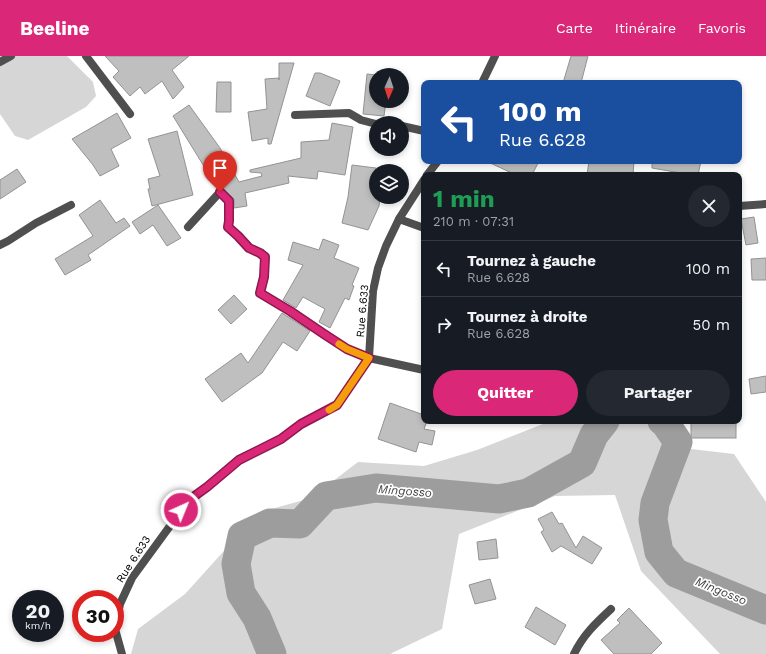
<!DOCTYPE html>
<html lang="fr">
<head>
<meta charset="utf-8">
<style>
  body { margin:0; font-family:"Work Sans",sans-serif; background:#242831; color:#f1f3f6; height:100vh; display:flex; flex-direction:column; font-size:15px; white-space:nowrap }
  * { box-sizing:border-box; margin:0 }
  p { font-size:13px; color:#9ea1a6 }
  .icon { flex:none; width:22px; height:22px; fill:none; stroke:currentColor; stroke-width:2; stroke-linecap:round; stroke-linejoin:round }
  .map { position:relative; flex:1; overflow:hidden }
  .panel { position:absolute; left:421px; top:116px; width:321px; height:252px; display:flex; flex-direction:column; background:#171b24; border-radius:8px; box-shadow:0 2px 6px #0003 }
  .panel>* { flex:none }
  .hud { position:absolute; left:421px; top:24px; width:321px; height:84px; border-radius:8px; box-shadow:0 2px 6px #0003; background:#1a4fa0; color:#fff; overflow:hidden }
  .needle { width:26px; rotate:183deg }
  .buttons { position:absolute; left:369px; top:12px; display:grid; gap:8px }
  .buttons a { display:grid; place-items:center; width:40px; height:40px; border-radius:50%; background:#171b24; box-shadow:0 2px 6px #0003; font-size:20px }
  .speed { position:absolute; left:12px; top:534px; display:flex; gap:8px; font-size:20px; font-weight:700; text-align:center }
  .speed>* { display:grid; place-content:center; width:52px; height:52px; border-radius:50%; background:#171b24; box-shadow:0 2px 6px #0003; line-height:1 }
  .speed small { font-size:10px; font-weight:400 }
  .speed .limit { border:6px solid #d22; background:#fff; color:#111 }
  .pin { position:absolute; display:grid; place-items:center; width:34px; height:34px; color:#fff; margin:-41px -17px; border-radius:50% 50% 50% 0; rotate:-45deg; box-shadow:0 0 4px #0007 }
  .pin .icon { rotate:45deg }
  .me { position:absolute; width:44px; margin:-22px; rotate:44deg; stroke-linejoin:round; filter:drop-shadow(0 0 3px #0008) }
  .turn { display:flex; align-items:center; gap:14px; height:84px; padding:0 12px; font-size:18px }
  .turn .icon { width:52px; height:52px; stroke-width:2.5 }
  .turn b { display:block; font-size:28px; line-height:34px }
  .round { display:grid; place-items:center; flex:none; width:42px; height:42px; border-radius:21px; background:#242831 }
  .headline { display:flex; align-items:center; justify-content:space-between; height:68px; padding:0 12px }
  h1 { font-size:24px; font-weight:700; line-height:30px; color:#1e9e55 }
  .cta { display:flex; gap:8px; margin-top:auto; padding:8px 12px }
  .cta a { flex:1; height:46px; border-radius:24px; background:#db2777; color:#fff; font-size:16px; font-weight:700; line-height:46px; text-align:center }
  .cta a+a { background:#242831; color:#f1f3f6 }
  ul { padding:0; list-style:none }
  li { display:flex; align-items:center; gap:12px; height:56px; padding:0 12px; border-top:1px solid #363941 }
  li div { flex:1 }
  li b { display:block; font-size:15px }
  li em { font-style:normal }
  header { display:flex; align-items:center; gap:24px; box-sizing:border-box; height:56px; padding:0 20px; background:#db2777; color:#fff }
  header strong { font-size:19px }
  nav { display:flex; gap:22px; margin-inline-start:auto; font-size:14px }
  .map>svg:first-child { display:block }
</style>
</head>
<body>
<header>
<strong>Beeline</strong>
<nav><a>Carte</a><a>Itinéraire</a><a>Favoris</a></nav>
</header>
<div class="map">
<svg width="766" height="598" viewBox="0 0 766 598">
  <rect width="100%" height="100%" fill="#fff"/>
  <g fill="#d6d6d6">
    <path d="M0 0H67L93 26 96 40 86 51 28 84 15 80 0 58Z"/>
    <path d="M547 365H677L691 393 734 398 766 446V598H720L641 515 615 439 555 440 459 478 442 573 392 597 391 598H131L138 573 185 538 223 496 257 457 311 442 358 406 424 410 477 394 543 368Z"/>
  </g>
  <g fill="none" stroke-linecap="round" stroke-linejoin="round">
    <g stroke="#9d9d9d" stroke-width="29">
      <path d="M662 365 665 367 678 386 655 447 653 464 659 496 676 517 766 554"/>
      <path d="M272 598 257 562 241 537 236 508 242 480 270 467 300 468 326 440 376 432 499 443 528 437 582 407 594 379 605 365"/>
    </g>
  </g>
  <g fill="#bfbfbf" stroke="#939393">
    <path d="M105 0H189L172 14 184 31 173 43 162 25 145 38 140 31 130 40 113 21 119 15Z"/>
    <path d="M571 0H588L581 27H563Z"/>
    <path d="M279 7H294L271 88H268V82L252 85 248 56 267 53 265 23 279 22V24Z"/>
    <path d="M315 17H320L340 25 330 50 306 40Z"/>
    <path d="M367 18 376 19V45H386L384 60 363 58Z"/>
    <path d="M217 26H231V56H216Z"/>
    <path d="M189 49 220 92 239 126 262 120 261 117 250 116V114L301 102V86L329 84 332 67 353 71 345 119 318 115 317 123 288 120 289 127 245 137 247 150 234 152V143L222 131 225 130 222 119 213 125 173 60Z"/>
    <path d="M117 57 131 82 111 93 119 110 100 120 93 109 72 83Z"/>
    <path d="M177 75 193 139 152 150 148 133H150L148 123 160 120 148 83Z"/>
    <path d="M486 105H539L532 119H516Z"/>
    <path d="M589 105H634L633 119H587Z"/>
    <path d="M652 105H701L698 119H692L652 112Z"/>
    <path d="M352 109 376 112V141H380L379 150 368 174 342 167 348 141Z"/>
    <path d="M17 113 26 126 0 143V124Z"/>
    <path d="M100 144 116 167 124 162 130 170 88 199 91 204 65 219 55 203 93 180 79 159Z"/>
    <path d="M158 149 181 182 167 190 153 169 140 178 132 166Z"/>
    <path d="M754 161 758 187 746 189 741 163Z"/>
    <path d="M323 183 339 189 334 202 359 212 352 229 354 230 349 244 345 242 330 272 319 266 325 253 303 241 296 252 283 244 303 209 288 204 293 186 319 194Z"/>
    <path d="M766 202V224H752L751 203Z"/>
    <path d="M234 239 247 253 231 268 218 254Z"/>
    <path d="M282 257 310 275 297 295 283 286 262 317 222 346 205 323 241 297 248 307Z"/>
    <path d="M766 320V336L751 338 749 323Z"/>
    <path d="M390 347 424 359V365H427L424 373 435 375 432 389 419 386 416 396 378 383Z"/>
    <rect x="691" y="365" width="45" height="17"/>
    <path d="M552 456 559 468 562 467 576 492 583 480 602 492 592 508 561 490 552 496 541 476 544 474 538 463Z"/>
    <path d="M496 483 498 502 479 504 477 486Z"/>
    <path d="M490 523 496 543 475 548 469 529Z"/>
    <path d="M536 551 566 569 555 589 525 571Z"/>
    <path d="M629 552 662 587 651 598H614L601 584 620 567 617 564Z"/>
  </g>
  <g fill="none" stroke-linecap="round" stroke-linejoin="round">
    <g stroke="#4f4f4f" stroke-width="8">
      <path d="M86 0 130 58"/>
      <path d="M0 6 11 0"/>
      <path d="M482 27 495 0"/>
      <path d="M295 59 349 57 361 64 376 68"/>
      <path d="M402 70 424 75"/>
      <path d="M427 119 438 105"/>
      <path d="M739 150 766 148"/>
      <path d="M399 163 424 172"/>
      <path d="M188 171 220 136 229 145V165L228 171 238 179 249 192 260 197 265 201 264 221 260 237 291 255 324 278 347 293 369 302 424 314"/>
      <path d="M0 189 8 185 36 167 71 149"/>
      <path d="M122 598 115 573 120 548 132 522 189 444 207 431 239 403 281 383 301 368 337 349 369 302 373 235 378 212 386 190 399 163 424 124"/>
      <path d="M574 598C583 579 596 567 611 553"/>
    </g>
  </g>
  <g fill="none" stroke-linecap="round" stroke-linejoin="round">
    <defs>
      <path id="route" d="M181 454 189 444 207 431 239 404 281 383 301 368 337 349 369 302 347 293 324 278 290 255 260 237 264 221 265 201 260 197 249 192 238 180 228 171 229 165V145L220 136"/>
    </defs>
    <use href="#route" stroke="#8e194d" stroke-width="10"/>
    <use href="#route" stroke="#db2777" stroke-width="7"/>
    <path stroke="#f59e0b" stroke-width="7" d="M329 354 337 349 369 302 347 293 339 288"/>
  </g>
  <g text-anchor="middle" stroke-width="3.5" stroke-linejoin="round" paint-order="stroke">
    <g font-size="11" fill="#000" stroke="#fff">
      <text transform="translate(362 255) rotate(-85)" y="4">Rue 6.633</text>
      <text transform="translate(133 503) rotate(-57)" y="4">Rue 6.633</text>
    </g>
    <g font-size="12" font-style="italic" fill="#3e3e3e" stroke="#fff">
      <text transform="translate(405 435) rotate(4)" y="4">Mingosso</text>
      <text transform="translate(721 535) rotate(22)" y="4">Mingosso</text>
    </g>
  </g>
</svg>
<div class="buttons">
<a><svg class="needle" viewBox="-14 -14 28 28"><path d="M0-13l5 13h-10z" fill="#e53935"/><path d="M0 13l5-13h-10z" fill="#9ea1a6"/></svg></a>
<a><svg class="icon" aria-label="sound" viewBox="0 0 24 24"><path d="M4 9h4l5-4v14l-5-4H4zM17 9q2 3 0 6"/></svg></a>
<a><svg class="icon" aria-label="layers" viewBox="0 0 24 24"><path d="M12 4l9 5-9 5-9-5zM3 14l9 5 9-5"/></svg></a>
</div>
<div class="speed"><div>20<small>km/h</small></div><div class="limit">30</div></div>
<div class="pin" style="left:220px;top:136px;background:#d93025"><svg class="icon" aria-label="arrive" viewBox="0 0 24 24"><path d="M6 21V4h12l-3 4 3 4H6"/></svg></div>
<svg class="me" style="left:181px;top:454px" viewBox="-20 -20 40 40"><circle r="17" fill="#db2777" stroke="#fff" stroke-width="3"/><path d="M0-11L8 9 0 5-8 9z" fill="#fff"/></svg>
<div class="hud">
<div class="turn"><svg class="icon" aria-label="left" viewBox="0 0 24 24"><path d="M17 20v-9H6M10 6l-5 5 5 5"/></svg><div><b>100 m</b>Rue 6.628</div></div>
</div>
<section class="panel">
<div class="headline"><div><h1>1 min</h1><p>210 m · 07:31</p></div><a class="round"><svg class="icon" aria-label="close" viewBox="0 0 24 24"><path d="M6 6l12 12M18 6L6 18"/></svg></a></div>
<ul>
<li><svg class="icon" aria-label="left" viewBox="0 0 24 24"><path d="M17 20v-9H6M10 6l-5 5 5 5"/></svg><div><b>Tournez à gauche</b><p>Rue 6.628</p></div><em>100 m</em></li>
<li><svg class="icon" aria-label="right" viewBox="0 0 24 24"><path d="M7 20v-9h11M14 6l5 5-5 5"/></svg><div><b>Tournez à droite</b><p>Rue 6.628</p></div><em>50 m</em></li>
</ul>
<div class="cta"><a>Quitter</a><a>Partager</a></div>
</section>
</div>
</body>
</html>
